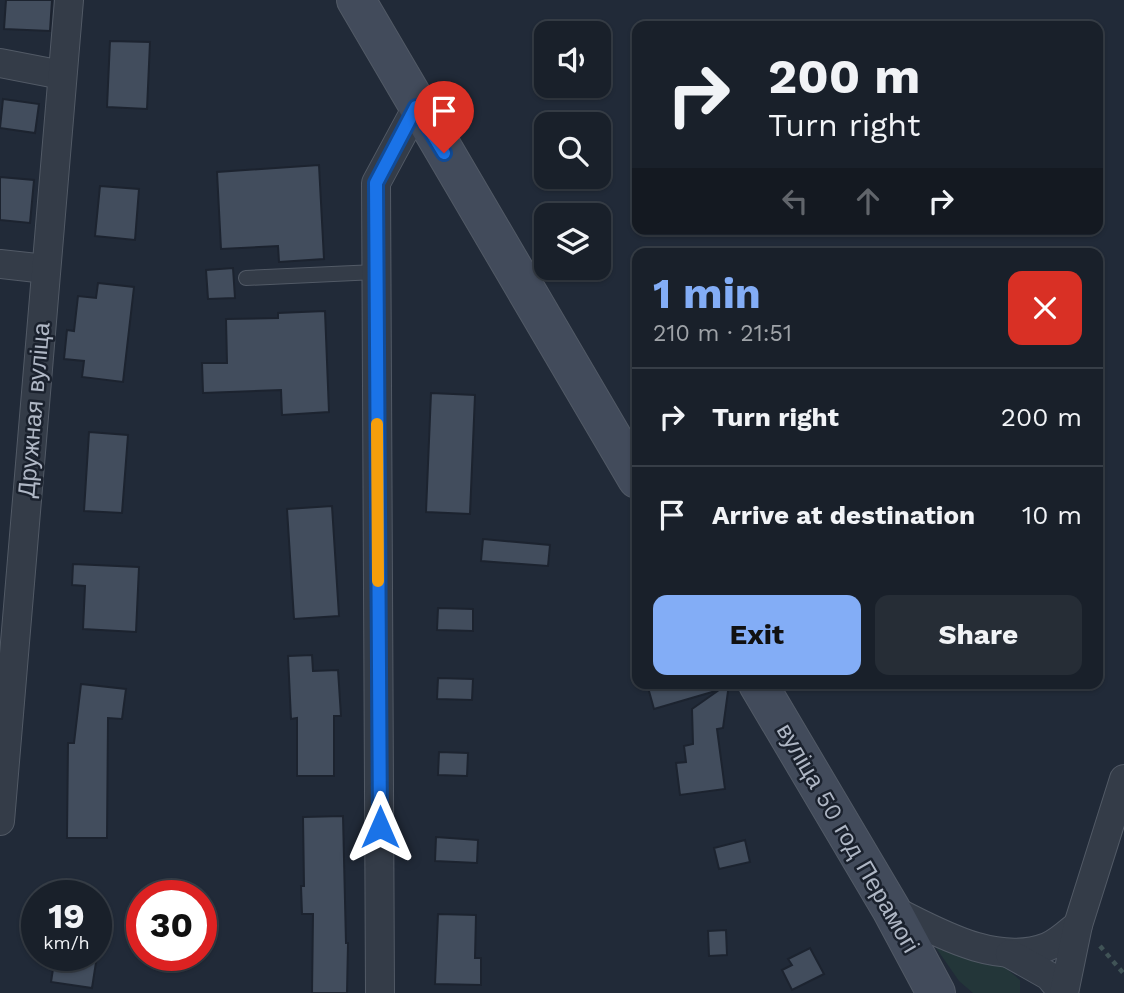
<!DOCTYPE html>
<html lang="en">
<head>
<meta charset="utf-8">
<style>
  body { margin:0; font-family:"Work Sans",sans-serif; background:#262d36; color:#f1f3f6; height:100vh; display:flex; flex-direction:column; font-size:26px; white-space:nowrap }
  * { box-sizing:border-box; margin:0 }
  p { font-size:23px; color:#9fa3a8 }
  .icon { flex:none; width:38px; height:38px; fill:none; stroke:currentColor; stroke-width:2; stroke-linecap:round; stroke-linejoin:round }
  .map { position:relative; flex:1; overflow:hidden }
  .drawer { position:absolute; left:632px; top:248px; width:471px; height:441px; display:flex; flex-direction:column; background:#19202a; border-radius:14px; box-shadow:0 2px 5px #0004,0 0 0 2px #373e47 }
  .drawer>* { flex:none }
  .banner { position:absolute; left:632px; top:21px; width:471px; height:214px; border-radius:14px; box-shadow:0 2px 5px #0004,0 0 0 2px #373e47; background:#19202a; color:#f1f3f6; overflow:hidden }
  .fabs { position:absolute; left:534px; top:21px; display:grid; gap:14px }
  .fabs a { display:grid; place-items:center; width:77px; height:77px; border-radius:14px; background:#19202a; box-shadow:0 2px 5px #0004,0 0 0 2px #373e47; font-size:35px }
  .speed { position:absolute; left:21px; top:880px; display:flex; gap:14px; font-size:35px; font-weight:700; text-align:center }
  .speed>* { display:grid; place-content:center; width:91px; height:91px; border-radius:50%; background:#19202a; box-shadow:0 2px 5px #0004,0 0 0 2px #373e47; line-height:1 }
  .speed small { font-size:18px; font-weight:400 }
  .speed .limit { border:10px solid #d22; background:#fff; color:#111 }
  .pin { position:absolute; display:grid; place-items:center; width:60px; height:60px; color:#fff; margin:-72px -30px; border-radius:50% 50% 50% 0; rotate:-45deg; box-shadow:0 0 7px #0007 }
  .pin .icon { rotate:45deg }
  .me { position:absolute; width:77px; margin:-38px; rotate:0deg; stroke-linejoin:round; filter:drop-shadow(0 0 5px #0008) }
  .turn { display:flex; align-items:center; gap:24px; height:147px; padding:0 21px; font-size:32px }
  .turn .icon { width:91px; height:91px; stroke-width:2.5 }
  .turn b { display:block; font-size:49px; line-height:60px }
  .lanes { display:flex; align-items:center; height:66px; padding:0 21px; background:#0003; justify-content:center; gap:35px; direction:ltr }
  .lanes .off { opacity:.35 }
  .round { display:grid; place-items:center; flex:none; width:74px; height:74px; border-radius:14px; background:#262d36 }
  .overview { display:flex; align-items:center; justify-content:space-between; height:119px; padding:0 21px }
  h1 { font-size:42px; font-weight:700; line-height:52px; color:#83adf6 }
  .primary-button { display:flex; gap:14px; margin-top:auto; padding:14px 21px }
  .primary-button a { flex:1; height:80px; border-radius:14px; background:#83adf6; color:#111; font-size:28px; font-weight:700; line-height:80px; text-align:center }
  .primary-button a+a { background:#262d36; color:#f1f3f6 }
  ul { padding:0; list-style:none }
  li { display:flex; align-items:center; gap:21px; height:98px; padding:0 21px; border-top:2px solid #373e47 }
  li div { flex:1 }
  li b { display:block; font-size:26px }
  li em { font-style:normal }
  .map>svg:first-child { display:block }
</style>
</head>
<body>
<div class="map">
<svg width="1124" height="993" viewBox="0 0 1124 993">
  <rect width="100%" height="100%" fill="#212a38"/>
  <path fill="#233639" d="M925 932 996 960 1020 980V993H973L959 981Z"/>
  <g fill="#424d5d" stroke="#1c232f" stroke-width="2">
    <path d="M6 0H52L50 31 4 29Z"/>
    <path d="M110 41 150 42 147 109 107 107Z"/>
    <path d="M3 99 39 104 35 133 0 128Z"/>
    <path d="M319 165 324 259 279 262 278 246 221 249 217 172Z"/>
    <path d="M0 177 34 180 30 223 0 220Z"/>
    <path d="M100 186 139 189 135 240 95 236Z"/>
    <path d="M233 268 235 298 208 299 206 270Z"/>
    <path d="M98 283 134 287 123 382 82 377 84 361 64 359 67 330 74 331 78 296 96 298Z"/>
    <path d="M325 311 329 412 282 415 281 390 203 393 202 363H227L226 319 278 318V313Z"/>
    <path d="M431 393 475 395 470 514 426 512Z"/>
    <path d="M89 432 128 435 122 513 84 511Z"/>
    <path d="M332 506 339 616 294 619 287 509Z"/>
    <path d="M483 539 550 545 548 566 481 561Z"/>
    <path d="M73 564 139 567 136 632 83 629 85 586 72 585Z"/>
    <path d="M438 608 473 609V631L437 630Z"/>
    <path d="M312 655 313 671 338 670 341 716H334V776H297V718L291 719 288 656Z"/>
    <path d="M438 678 473 679 472 700 437 699Z"/>
    <path d="M81 684 126 689 122 719 108 718 107 838H67L68 743H74Z"/>
    <path d="M647 684H721L722 688 729 684 723 728 717 729 725 789 680 795 676 763 686 762 684 746 693 744 692 709 719 690 654 709Z"/>
    <path d="M439 752 468 753 467 776 438 775Z"/>
    <path d="M343 816 346 943H348L347 993H312L313 914H302L301 886H304L303 817Z"/>
    <path d="M436 837 478 840 477 863 435 861Z"/>
    <path d="M745 840 750 862 719 869 714 848Z"/>
    <path d="M438 914 476 915 475 958H481V985L435 984Z"/>
    <path d="M726 930 727 955 709 956 708 931Z"/>
    <path d="M810 948 824 974 792 990 782 970 792 965 788 959Z"/>
    <path d="M55 956H97L92 988 51 982Z"/>
  </g>
  <g fill="none" stroke-linecap="round" stroke-linejoin="round">
    <defs>
      <path id="service" d="M246 278 376 272"/>
      <g id="minor">
        <path d="M0 63 62 75"/>
        <path d="M0 264 46 269"/>
        <path d="M0 821 69 0"/>
        <path d="M891 909C936 931 995 967 1047 947 1058 943 1069 932 1078 925"/>
        <path d="M1010 954 1049 976 1063 993"/>
        <path d="M380 993 376 183 417 107"/>
        <path d="M1064 993 1078 925 1124 779"/>
      </g>
      <g id="secondary">
        <path d="M356 0 637 479"/>
        <path d="M758 684 891 909 936 993"/>
      </g>
    </defs>
    <use href="#service" stroke="#525a66" stroke-width="16"/>
    <use href="#minor" stroke="#525a66" stroke-width="30"/>
    <use href="#secondary" stroke="#525a66" stroke-width="40"/>
    <path stroke="#405356" stroke-width="4.5" stroke-dasharray="5 5" stroke-linecap="butt" d="M1100 946 1124 974"/>
    <use href="#service" stroke="#343c48" stroke-width="14"/>
    <use href="#minor" stroke="#343c48" stroke-width="28"/>
    <use href="#secondary" stroke="#424b5b" stroke-width="38"/>
  </g>
  <g fill="none" stroke-linecap="round" stroke-linejoin="round">
    <defs>
      <path id="route" d="M380 827 376 183 416 107 444 153"/>
    </defs>
    <use href="#route" stroke="#114b97" stroke-width="18"/>
    <use href="#route" stroke="#1a73e8" stroke-width="12"/>
    <path stroke="#f59e0b" stroke-width="12" d="M377 424 378 581"/>
  </g>
  <g text-anchor="middle" stroke-width="5" stroke-linejoin="round" paint-order="stroke">
    <g font-size="24" fill="#afb7c5" stroke="#1a212d">
      <text transform="translate(34 410) rotate(-85)" y="8">Дружная вуліца</text>
      <text transform="translate(848 838) rotate(60)" y="8">вуліца 50 год Перамогі</text>
    </g>
  </g>
</svg>
<div class="fabs">
<a><svg class="icon" aria-label="sound" viewBox="0 0 24 24"><path d="M4 9h4l5-4v14l-5-4H4zM17 9q2 3 0 6"/></svg></a>
<a><svg class="icon" aria-label="search" viewBox="0 0 24 24"><circle cx="10" cy="10" r="6"/><path d="M15 15l6 6"/></svg></a>
<a><svg class="icon" aria-label="layers" viewBox="0 0 24 24"><path d="M12 4l9 5-9 5-9-5zM3 14l9 5 9-5"/></svg></a>
</div>
<div class="speed"><div>19<small>km/h</small></div><div class="limit">30</div></div>
<div class="pin" style="left:444px;top:153px;background:#d93025"><svg class="icon" aria-label="arrive" viewBox="0 0 24 24"><path d="M6 21V4h12l-3 4 3 4H6"/></svg></div>
<svg class="me" style="left:380px;top:827px" viewBox="-20 -20 40 40"><path d="M0-17L14 15 0 8-14 15z" fill="#1a73e8" stroke="#fff" stroke-width="4"/></svg>
<div class="banner">
<div class="turn"><svg class="icon" aria-label="right" viewBox="0 0 24 24"><path d="M7 20v-9h11M14 6l5 5-5 5"/></svg><div><b>200 m</b>Turn right</div></div>
<div class="lanes"><svg class="icon off" aria-label="left" viewBox="0 0 24 24"><path d="M17 20v-9H6M10 6l-5 5 5 5"/></svg><svg class="icon off" aria-label="ahead" viewBox="0 0 24 24"><path d="M12 20V5M6 11l6-6 6 6"/></svg><svg class="icon" aria-label="right" viewBox="0 0 24 24"><path d="M7 20v-9h11M14 6l5 5-5 5"/></svg></div>
</div>
<section class="drawer">
<div class="overview"><div><h1>1 min</h1><p>210 m · 21:51</p></div><a class="round" style="background:#d93025;color:#fff"><svg class="icon" aria-label="close" viewBox="0 0 24 24"><path d="M6 6l12 12M18 6L6 18"/></svg></a></div>
<ul>
<li><svg class="icon" aria-label="right" viewBox="0 0 24 24"><path d="M7 20v-9h11M14 6l5 5-5 5"/></svg><div><b>Turn right</b></div><em>200 m</em></li>
<li><svg class="icon" aria-label="arrive" viewBox="0 0 24 24"><path d="M6 21V4h12l-3 4 3 4H6"/></svg><div><b>Arrive at destination</b></div><em>10 m</em></li>
</ul>
<div class="primary-button"><a>Exit</a><a>Share</a></div>
</section>
</div>
</body>
</html>
